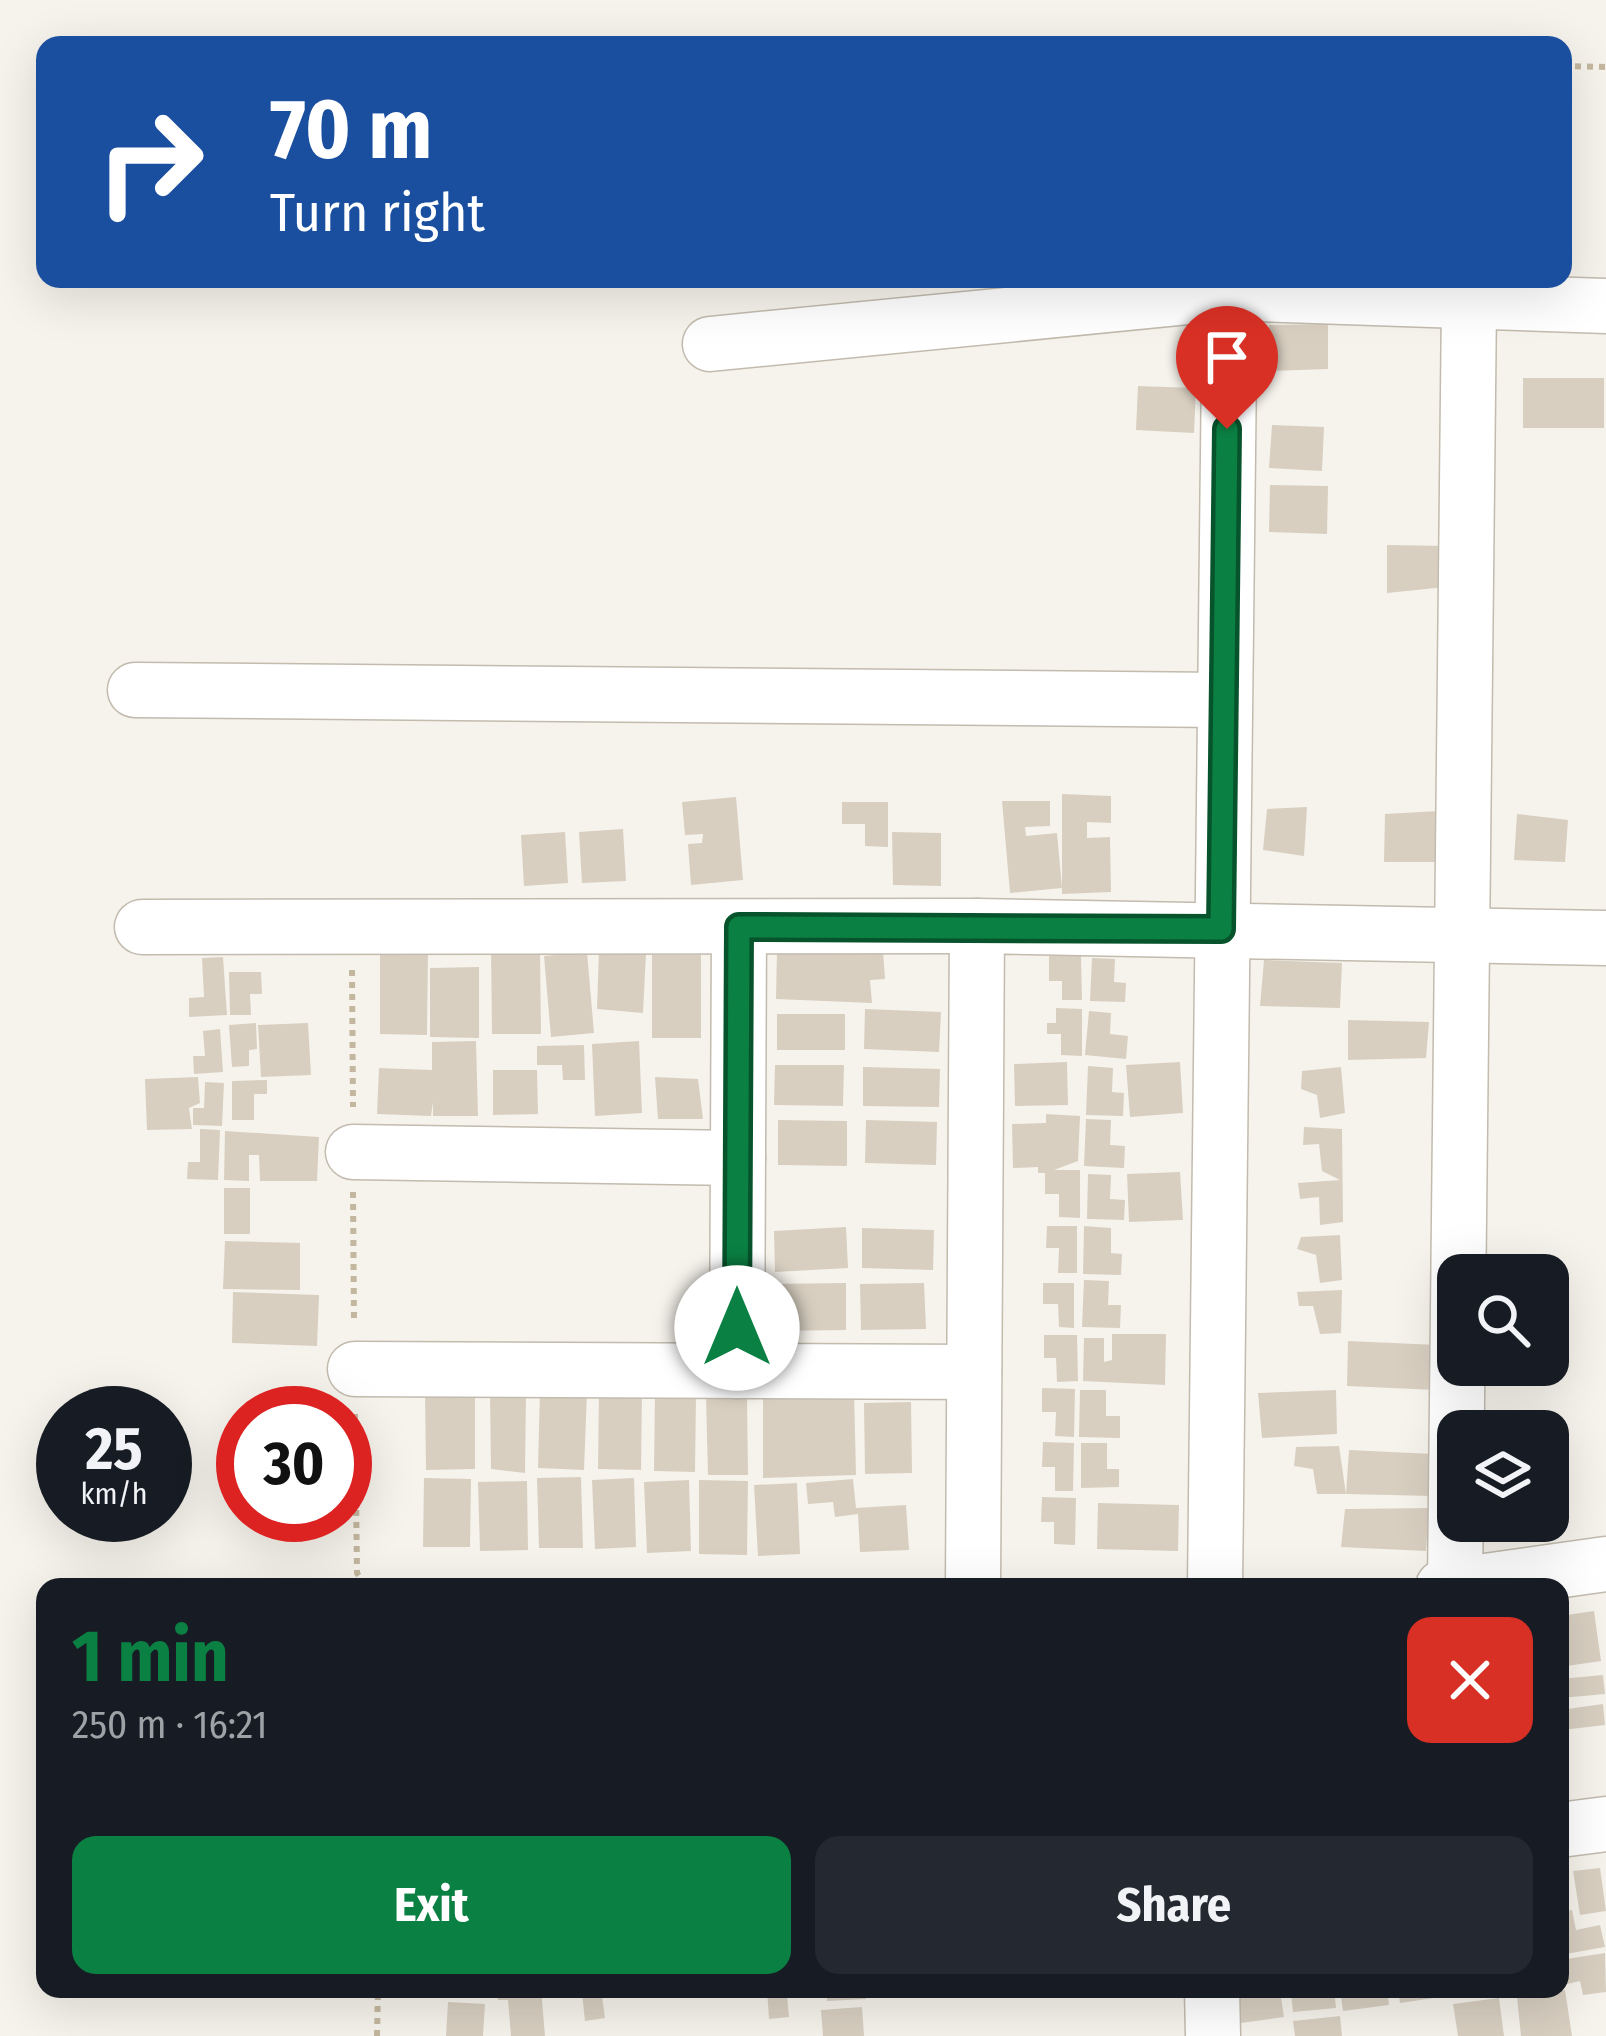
<!DOCTYPE html>
<html lang="en">
<head>
<meta charset="utf-8">
<style>
  body { margin:0; font-family:"Fira Sans Condensed",sans-serif; background:#242831; color:#f1f3f6; height:100vh; display:flex; flex-direction:column; font-size:45px; white-space:nowrap }
  * { box-sizing:border-box; margin:0 }
  p { font-size:39px; color:#9ea1a6 }
  .icon { flex:none; width:66px; height:66px; fill:none; stroke:currentColor; stroke-width:2; stroke-linecap:round; stroke-linejoin:round }
  .map { position:relative; flex:1; overflow:hidden }
  .sheet { position:absolute; left:36px; top:1578px; width:1533px; height:420px; display:flex; flex-direction:column; background:#171b24; border-radius:24px; box-shadow:0 12px 48px #0002 }
  .sheet>* { flex:none }
  .top-card { position:absolute; left:36px; top:36px; width:1536px; height:252px; border-radius:24px; box-shadow:0 12px 48px #0002; background:#1a4fa0; color:#fff; overflow:hidden }
  .fabs { position:absolute; left:1437px; top:1254px; display:grid; gap:24px }
  .fabs a { display:grid; place-items:center; width:132px; height:132px; border-radius:24px; background:#171b24; box-shadow:0 12px 48px #0002; font-size:60px }
  .speed { position:absolute; left:36px; top:1386px; display:flex; gap:24px; font-size:60px; font-weight:700; text-align:center }
  .speed>* { display:grid; place-content:center; width:156px; height:156px; border-radius:50%; background:#171b24; box-shadow:0 12px 48px #0002; line-height:1 }
  .speed small { font-size:30px; font-weight:400 }
  .speed .limit { border:18px solid #d22; background:#fff; color:#111 }
  .pin { position:absolute; display:grid; place-items:center; width:102px; height:102px; color:#fff; margin:-123px -51px; border-radius:50% 50% 50% 0; rotate:-45deg; box-shadow:0 0 12px #0007 }
  .pin .icon { rotate:45deg }
  .me { position:absolute; width:132px; margin:-66px; rotate:0deg; stroke-linejoin:round; filter:drop-shadow(0 0 9px #0008) }
  .turn { display:flex; align-items:center; gap:42px; height:252px; padding:0 36px; font-size:54px }
  .turn .icon { width:156px; height:156px; stroke-width:2.5 }
  .turn b { display:block; font-size:84px; line-height:102px }
  .round { display:grid; place-items:center; flex:none; width:126px; height:126px; border-radius:24px; background:#242831 }
  .head { display:flex; align-items:center; justify-content:space-between; height:204px; padding:0 36px }
  h1 { font-size:72px; font-weight:700; line-height:90px; color:#0b8043 }
  .button { display:flex; gap:24px; margin-top:auto; padding:24px 36px }
  .button a { flex:1; height:138px; border-radius:24px; background:#0b8043; color:#fff; font-size:48px; font-weight:700; line-height:138px; text-align:center }
  .button a+a { background:#242831; color:#f1f3f6 }
  .map>svg:first-child { display:block }
</style>
</head>
<body>
<div class="map">
<svg width="1606" height="2036" viewBox="0 0 1606 2036">
  <rect width="100%" height="100%" fill="#f6f3ec"/>
  <g fill="#d8cfc1">
    <path d="M1328 324V369L1270 371 1269 325Z"/>
    <rect x="1523" y="378" width="81" height="50"/>
    <path d="M1138 386 1196 388 1194 433 1136 430Z"/>
    <path d="M1272 425 1324 427 1322 471 1269 468Z"/>
    <path d="M1270 485 1328 486 1327 534 1269 532Z"/>
    <path d="M1387 545 1448 546 1446 587 1387 593Z"/>
    <path d="M1062 794 1111 796V823L1087 822V838L1110 837 1111 892 1062 894Z"/>
    <path d="M736 797 743 880 691 885 688 844 702 843 703 834 685 835 682 802Z"/>
    <path d="M1002 801H1050V826L1025 827 1026 836 1057 833 1062 888 1010 893Z"/>
    <path d="M842 802H888V847L865 846V824H842Z"/>
    <path d="M1307 807 1304 856 1263 850 1267 809Z"/>
    <path d="M1439 811 1435 862H1384L1385 814Z"/>
    <path d="M1517 814 1568 820 1565 862 1514 860Z"/>
    <path d="M623 829 626 881 582 883 579 832Z"/>
    <path d="M565 832 568 883 524 886 521 835Z"/>
    <path d="M892 832 941 833V886L893 885Z"/>
    <path d="M491 949H540L541 1034H492Z"/>
    <path d="M599 949 646 953 643 1013 597 1009Z"/>
    <path d="M428 950 427 1035 380 1034V951Z"/>
    <path d="M777 951H883L885 979 870 980 872 1003 776 999Z"/>
    <path d="M587 952 594 1033 551 1037 544 956Z"/>
    <rect x="652" y="955" width="49" height="83"/>
    <path d="M1049 956H1081L1082 1000H1062V981H1049Z"/>
    <path d="M223 957 227 1015 189 1017V998L204 997 202 958Z"/>
    <path d="M1092 958 1115 959 1114 982 1126 983 1125 1002 1090 1001Z"/>
    <path d="M1264 960 1342 963 1340 1008 1260 1006Z"/>
    <path d="M479 967V1038L430 1037V968Z"/>
    <path d="M229 972H261L262 994H250L251 1015H230Z"/>
    <path d="M1056 1008 1082 1009V1056L1061 1055V1034H1047V1023H1056Z"/>
    <path d="M865 1009 941 1012 939 1052 864 1049Z"/>
    <path d="M1089 1011 1111 1013 1110 1034 1128 1036 1126 1059 1085 1055Z"/>
    <rect x="777" y="1014" width="68" height="36"/>
    <path d="M1348 1020 1429 1022 1426 1058 1348 1060Z"/>
    <path d="M256 1023 257 1049 249 1050V1066L232 1067 229 1025Z"/>
    <path d="M308 1023 311 1075 261 1077 258 1025Z"/>
    <path d="M220 1029 223 1072 194 1074 193 1056H205L203 1031Z"/>
    <path d="M476 1041 478 1116H433V1102L431 1116 377 1114 379 1068 432 1070V1042Z"/>
    <path d="M639 1041 642 1113 595 1116 592 1044Z"/>
    <path d="M584 1045 585 1080H563L562 1065H537V1046Z"/>
    <path d="M1067 1062 1068 1105 1015 1106 1014 1064Z"/>
    <path d="M1180 1062 1183 1113 1130 1117 1126 1065Z"/>
    <path d="M775 1065H844L843 1106 774 1105Z"/>
    <path d="M1088 1066 1113 1068 1112 1092 1124 1093 1123 1116 1086 1115Z"/>
    <path d="M863 1067 940 1069 939 1107 863 1106Z"/>
    <path d="M1341 1067 1345 1113 1320 1118 1317 1095 1301 1089 1302 1071Z"/>
    <path d="M493 1070H537L538 1114 493 1115Z"/>
    <path d="M198 1077 200 1103 189 1108 192 1129 147 1130 145 1079Z"/>
    <path d="M655 1077 698 1079 703 1119H658Z"/>
    <path d="M267 1080V1094H254V1120H232V1081Z"/>
    <path d="M205 1082 224 1083 222 1126 193 1125V1108H204Z"/>
    <path d="M1046 1114 1080 1116 1078 1161 1054 1170H1080V1218L1059 1217V1194H1045V1173H1038V1167L1013 1168 1012 1124 1046 1123Z"/>
    <path d="M1086 1119 1111 1120 1110 1145 1125 1146 1124 1168 1084 1166Z"/>
    <path d="M778 1120 847 1121V1166L778 1165Z"/>
    <path d="M866 1120 937 1122 936 1165 865 1163Z"/>
    <path d="M1304 1127 1342 1129 1343 1222 1320 1225 1319 1197 1300 1199 1298 1183 1340 1180 1322 1171 1319 1144 1303 1145Z"/>
    <path d="M200 1129 220 1130 218 1180 187 1179 188 1162H200Z"/>
    <path d="M225 1131 319 1137 317 1181H260L259 1155H249V1181L224 1180Z"/>
    <path d="M1180 1172 1183 1220 1129 1222 1127 1174Z"/>
    <path d="M1088 1174 1111 1175 1110 1199 1125 1200 1124 1220 1087 1219Z"/>
    <rect x="224" y="1188" width="26" height="46"/>
    <path d="M1047 1226H1077V1273H1058L1059 1248H1046Z"/>
    <path d="M1084 1226 1111 1228V1253L1122 1254 1121 1275 1083 1274Z"/>
    <path d="M846 1227 848 1268 775 1272 774 1231Z"/>
    <path d="M862 1228 934 1230 933 1270 862 1268Z"/>
    <path d="M1340 1235 1342 1280 1320 1283 1316 1255 1297 1249 1301 1237Z"/>
    <path d="M225 1241 300 1243V1290L223 1289Z"/>
    <path d="M1084 1280 1109 1281 1108 1305H1121L1120 1328 1082 1327Z"/>
    <path d="M846 1283V1330L773 1331 772 1284Z"/>
    <path d="M924 1283 926 1329 861 1330 860 1284Z"/>
    <path d="M1043 1283H1074V1328L1059 1327 1058 1304H1043Z"/>
    <path d="M1342 1290 1341 1333 1320 1334 1313 1306H1299L1297 1292Z"/>
    <path d="M233 1292 319 1295 317 1346 232 1343Z"/>
    <path d="M1112 1334H1166L1165 1385 1083 1381 1084 1338H1104V1362L1112 1360Z"/>
    <path d="M1044 1335H1077L1078 1381 1057 1382 1056 1358H1044Z"/>
    <path d="M1348 1341 1438 1345 1436 1390 1347 1386Z"/>
    <path d="M1042 1388 1075 1389 1074 1437 1055 1436 1056 1412H1042Z"/>
    <path d="M540 1389 587 1391 584 1470 538 1468Z"/>
    <path d="M599 1389 642 1390 641 1470 598 1469Z"/>
    <path d="M425 1390H475V1469L426 1470Z"/>
    <path d="M1080 1390H1106V1416H1120V1438L1079 1437Z"/>
    <path d="M1336 1390 1337 1434 1262 1438 1258 1393Z"/>
    <path d="M490 1391 526 1392 525 1473 491 1469Z"/>
    <path d="M854 1391 856 1475 763 1478V1393Z"/>
    <path d="M655 1393H696L695 1472 654 1471Z"/>
    <path d="M747 1396 748 1475H708L706 1397Z"/>
    <path d="M911 1402 912 1473 865 1474 864 1403Z"/>
    <path d="M1043 1442 1074 1443 1073 1491H1055V1467H1042Z"/>
    <path d="M1081 1443H1107V1469H1119V1487L1081 1488Z"/>
    <path d="M1339 1446 1346 1494 1349 1450 1433 1454 1432 1496 1346 1494H1317L1313 1469 1294 1466 1296 1447Z"/>
    <path d="M581 1477 583 1548H539L537 1478Z"/>
    <path d="M424 1478 471 1479 470 1547H423Z"/>
    <path d="M634 1478 636 1547 595 1549 592 1480Z"/>
    <path d="M853 1479 856 1508 906 1505 909 1550 860 1552 858 1514 835 1517 833 1502 808 1504 806 1483Z"/>
    <path d="M689 1480 691 1551 647 1553 644 1482Z"/>
    <path d="M699 1480 748 1481 747 1555 699 1554Z"/>
    <path d="M527 1481 528 1550 480 1551 478 1482Z"/>
    <path d="M797 1483 800 1554 758 1556 754 1485Z"/>
    <path d="M1042 1497 1076 1498 1075 1545 1054 1544V1522H1041Z"/>
    <path d="M1098 1503 1179 1505 1178 1551 1097 1549Z"/>
    <path d="M1429 1508 1426 1551 1341 1547 1345 1509Z"/>
    <path d="M1594 1611 1601 1661 1560 1667V1616Z"/>
    <path d="M1603 1675 1605 1694 1561 1698 1560 1679Z"/>
    <path d="M1603 1704 1605 1725 1562 1730 1560 1710Z"/>
    <path d="M1600 1868 1606 1911 1580 1915 1573 1871Z"/>
    <path d="M1572 1910 1576 1930 1600 1925 1605 1947 1560 1955V1912Z"/>
    <path d="M1605 1953 1606 1992 1583 1995 1580 1981 1563 1985 1560 1960Z"/>
    <path d="M497 1989H541L545 2036H511L508 2000H498Z"/>
    <path d="M557 1989H601L605 2018 585 2021 582 1993 557 1996Z"/>
    <path d="M767 1989H810L811 1993 787 1995 789 2017 769 2019Z"/>
    <path d="M827 1989H866V1999L827 2001Z"/>
    <path d="M1334 1989 1336 2008 1293 2012 1291 1993Z"/>
    <path d="M1340 1989H1387L1389 2005 1343 2011Z"/>
    <path d="M1398 1989H1445L1447 1996 1400 2003Z"/>
    <path d="M1565 1990 1572 2036H1521L1517 1997Z"/>
    <path d="M1280 1991 1284 2017 1233 2024 1230 1998Z"/>
    <path d="M1499 1998 1504 2036H1458L1453 2004Z"/>
    <path d="M448 2002 485 2004 483 2036H446Z"/>
    <path d="M862 2007 864 2036H823L821 2010Z"/>
    <path d="M1340 2016 1342 2036H1295L1293 2021Z"/>
  </g>
  <g fill="none" stroke-linecap="round" stroke-linejoin="round">
    <defs>
      <g id="minor">
        <path d="M710 344 1230 293 1606 306"/>
        <path d="M135 690 1223 700"/>
        <path d="M142 927 977 926"/>
        <path d="M353 1152 738 1158"/>
        <path d="M355 1369 974 1372"/>
        <path d="M737 1371 739 927"/>
        <path d="M1455 1585 1469 302"/>
        <path d="M973 1587 977 926 1606 938"/>
        <path d="M1215 1587 1230 279"/>
        <path d="M1443 1587 1606 1564"/>
        <path d="M1560 1830 1606 1824"/>
        <path d="M1212 1989 1213 2036"/>
      </g>
    </defs>
    <use href="#minor" stroke="#c2bbae" stroke-width="57"/>
    <g stroke="#c4b79f" stroke-width="6" stroke-dasharray="6 6" stroke-linecap="butt">
      <path d="M1563 66 1606 67"/>
      <path d="M352 970 353 1107"/>
      <path d="M353 1192 354 1323"/>
      <path d="M355 1414 357 1573 367 1587"/>
      <path d="M377 2036 378 1989"/>
    </g>
    <use href="#minor" stroke="#fff" stroke-width="54"/>
  </g>
  <g fill="none" stroke-linecap="round" stroke-linejoin="round">
    <defs>
      <path id="route" d="M737 1328 739 927 1221 929 1227 429"/>
    </defs>
    <use href="#route" stroke="#07532c" stroke-width="30"/>
    <use href="#route" stroke="#0b8043" stroke-width="21"/>
  </g>
</svg>
<div class="fabs">
<a><svg class="icon" aria-label="search" viewBox="0 0 24 24"><circle cx="10" cy="10" r="6"/><path d="M15 15l6 6"/></svg></a>
<a><svg class="icon" aria-label="layers" viewBox="0 0 24 24"><path d="M12 4l9 5-9 5-9-5zM3 14l9 5 9-5"/></svg></a>
</div>
<div class="speed"><div>25<small>km/h</small></div><div class="limit">30</div></div>
<div class="pin" style="left:1227px;top:429px;background:#d93025"><svg class="icon" aria-label="arrive" viewBox="0 0 24 24"><path d="M6 21V4h12l-3 4 3 4H6"/></svg></div>
<svg class="me" style="left:737px;top:1328px" viewBox="-20 -20 40 40"><circle r="19" fill="#fff"/><path d="M0-13L10 11 0 6-10 11z" fill="#0b8043"/></svg>
<div class="top-card">
<div class="turn"><svg class="icon" aria-label="right" viewBox="0 0 24 24"><path d="M7 20v-9h11M14 6l5 5-5 5"/></svg><div><b>70 m</b>Turn right</div></div>
</div>
<section class="sheet">
<div class="head"><div><h1>1 min</h1><p>250 m · 16:21</p></div><a class="round" style="background:#d93025;color:#fff"><svg class="icon" aria-label="close" viewBox="0 0 24 24"><path d="M6 6l12 12M18 6L6 18"/></svg></a></div>
<div class="button"><a>Exit</a><a>Share</a></div>
</section>
</div>
</body>
</html>
